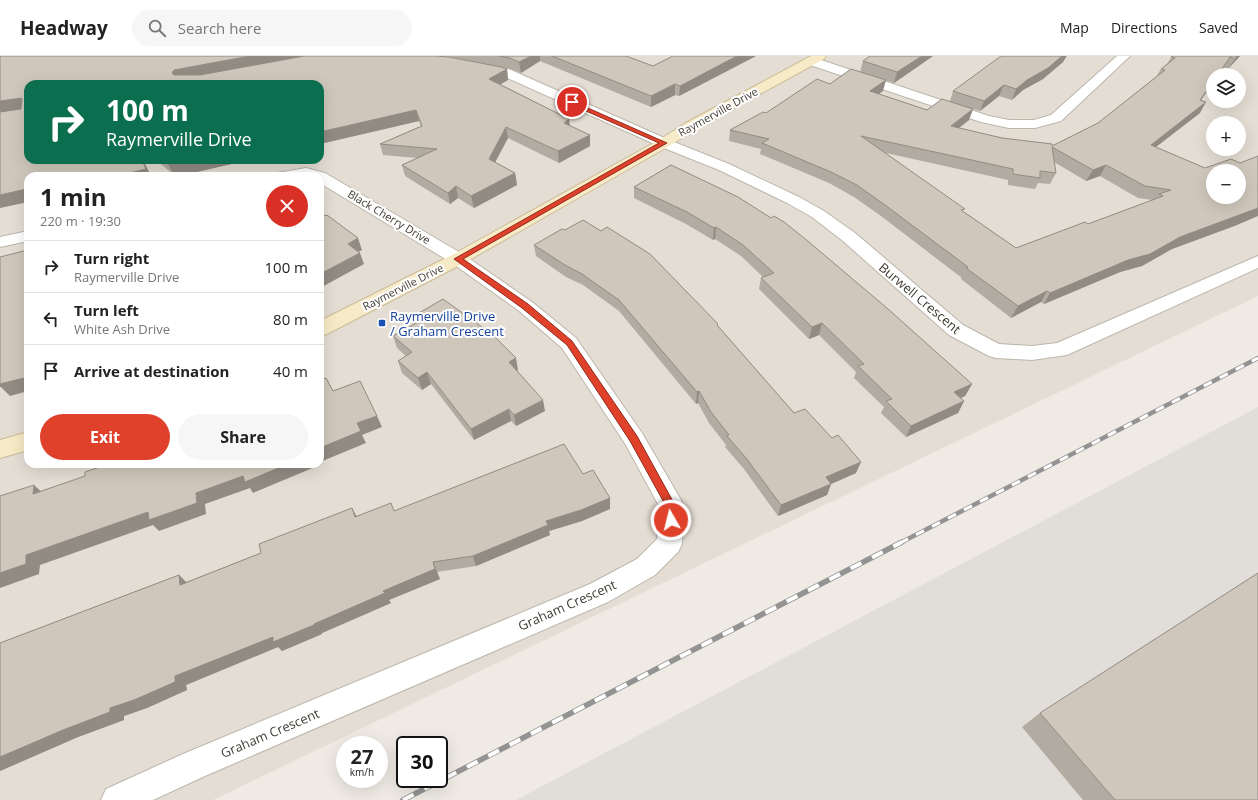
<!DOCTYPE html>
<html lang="en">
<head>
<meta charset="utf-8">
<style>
  body { margin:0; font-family:"Open Sans",sans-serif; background:#f6f6f6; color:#222; height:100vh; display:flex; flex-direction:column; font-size:15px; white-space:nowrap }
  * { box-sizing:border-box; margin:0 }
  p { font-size:13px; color:#767676 }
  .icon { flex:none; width:22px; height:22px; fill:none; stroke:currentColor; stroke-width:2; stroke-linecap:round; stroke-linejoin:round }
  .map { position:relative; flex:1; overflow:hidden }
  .drawer { position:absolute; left:24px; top:116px; width:300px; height:296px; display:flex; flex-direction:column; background:#fff; border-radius:12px; box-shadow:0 4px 16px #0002 }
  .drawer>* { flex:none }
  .banner { position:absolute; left:24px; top:24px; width:300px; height:84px; border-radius:12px; box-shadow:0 4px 16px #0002; background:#0b6e4f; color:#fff; overflow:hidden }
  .controls { position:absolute; left:1206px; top:12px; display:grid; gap:8px }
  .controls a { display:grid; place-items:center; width:40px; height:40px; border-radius:50%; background:#fff; box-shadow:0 4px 16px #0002; font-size:20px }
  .speed { position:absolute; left:336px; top:680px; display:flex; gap:8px; font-size:20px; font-weight:700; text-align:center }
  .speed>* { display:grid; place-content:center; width:52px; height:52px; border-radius:50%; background:#fff; box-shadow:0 4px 16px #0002; line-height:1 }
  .speed small { font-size:10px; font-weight:400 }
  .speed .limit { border:2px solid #111; border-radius:6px; background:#fff; color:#111 }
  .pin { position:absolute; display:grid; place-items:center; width:34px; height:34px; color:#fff; margin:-17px; border:2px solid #fff; border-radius:50%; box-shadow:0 1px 4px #0007 }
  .me { position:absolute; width:44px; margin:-22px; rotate:352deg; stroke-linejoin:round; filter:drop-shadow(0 0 3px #0008) }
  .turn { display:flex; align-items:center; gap:14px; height:84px; padding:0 16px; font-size:18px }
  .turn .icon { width:52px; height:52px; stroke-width:2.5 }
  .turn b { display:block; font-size:28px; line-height:34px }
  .round { display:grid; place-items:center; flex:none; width:42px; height:42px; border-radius:21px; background:#f6f6f6 }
  .overview { display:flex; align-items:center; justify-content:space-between; height:68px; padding:0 16px }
  h1 { font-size:24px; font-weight:700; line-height:30px }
  .primary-button { display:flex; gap:8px; margin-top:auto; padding:8px 16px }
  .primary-button a { flex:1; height:46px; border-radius:24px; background:#df412b; color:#fff; font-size:16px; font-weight:700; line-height:46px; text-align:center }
  .primary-button a+a { background:#f6f6f6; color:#222 }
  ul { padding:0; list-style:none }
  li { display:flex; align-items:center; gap:12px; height:52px; padding:0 16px; border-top:1px solid #e0e0e0 }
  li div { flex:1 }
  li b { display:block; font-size:15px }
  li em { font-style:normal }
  header { display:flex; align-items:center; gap:24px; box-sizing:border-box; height:56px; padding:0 20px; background:#fff; border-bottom:1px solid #e0e0e0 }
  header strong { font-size:19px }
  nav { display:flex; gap:22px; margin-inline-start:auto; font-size:14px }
  .search { width:280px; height:36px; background:#f6f6f6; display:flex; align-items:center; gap:10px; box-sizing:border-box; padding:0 14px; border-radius:22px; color:#767676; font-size:15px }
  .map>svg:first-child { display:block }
</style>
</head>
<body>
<header>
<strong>Headway</strong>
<div class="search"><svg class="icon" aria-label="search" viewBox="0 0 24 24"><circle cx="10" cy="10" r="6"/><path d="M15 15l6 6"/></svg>Search here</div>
<nav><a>Map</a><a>Directions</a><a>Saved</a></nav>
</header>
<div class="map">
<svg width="1258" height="744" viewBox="0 0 1258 744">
  <rect width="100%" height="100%" fill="#efebe4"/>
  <path fill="#e3ddd3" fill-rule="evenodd" d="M0 0H1258V240L213 744H0ZM1213 19H1239V45H1213ZM28 28H320V104H28ZM1213 67H1239V93H1213ZM1213 115H1239V141H1213ZM28 120H320V408H28Z"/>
  <path fill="#e1ddd9" d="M1258 351V744H516Z"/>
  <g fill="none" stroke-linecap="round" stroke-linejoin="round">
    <defs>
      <g id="street">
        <path d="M1117 0H1130L1061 65 1035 72H1009L981 66 807 8 805 5 807 2H815L989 60 1009 64H1034L1051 59Z"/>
        <path d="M479 6 511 14 669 84 729 108 799 141 824 155 855 177 963 269 999 288 1032 290 1057 287 1258 200V212L1067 299 1032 304 996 302 989 300 949 279 843 185 812 161 787 147 719 114 659 90 503 20 475 13 473 10 475 7Z"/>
        <path d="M306 112 325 117 464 199 532 246 576 282 642 377 681 444 684 451 682 488 678 496 655 519 608 546 205 720 153 744H101L106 733 183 698 590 528 637 503 657 483 660 452 626 389 562 292 518 254 452 207 320 127V120H274L277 117Z"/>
        <path d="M28 175V185L0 191V181Z"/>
      </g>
      <g id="secondary">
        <path d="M811 0H826L824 3 696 73 669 90 464 207 327 278 320 280V265L452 199 659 84 686 67Z"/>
        <path d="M28 376V394L0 402V384Z"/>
      </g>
    </defs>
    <use href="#street" stroke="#bcb6ab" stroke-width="2"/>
    <use href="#secondary" stroke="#cabb98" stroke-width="2"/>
    <use href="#street" fill="#fff" fill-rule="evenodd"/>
    <use href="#secondary" fill="#f7eac6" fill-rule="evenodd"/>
    <defs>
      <path id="rail-far1" d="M900 487 1258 302"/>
      <path id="rail" d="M403 744 902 486"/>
    </defs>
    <use href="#rail-far1" stroke="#939393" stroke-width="4.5"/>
    <use href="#rail" stroke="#939393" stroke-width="5.5"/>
    <use href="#rail-far1" stroke="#fff" stroke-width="3" stroke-dasharray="9" stroke-linecap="butt"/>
    <use href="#rail" stroke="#fff" stroke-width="4" stroke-dasharray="12" stroke-linecap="butt"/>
  </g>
  <g fill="#b2aba1" fill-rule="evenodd">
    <path d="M0 0 507 13 508 24 500 28 569 63 570 70 590 79V90L559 107 508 82 495 106 515 117 517 129 474 152 458 142 450 148 405 120 402 109 417 102 383 99 380 88 421 70 419 65 320 88V28H28V104H143L151 120H28Z"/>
    <path d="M444 0H626L653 10 756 0 679 40 675 39 651 51 540 5 521 17 511 13 451 1Z"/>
    <path d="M870 0H933L894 27 860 16 863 5Z"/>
    <path d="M1172 0H1240L1228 13 1224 12 1219 19H1213V27L1201 44 1200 57 1156 91 1237 169 1172 193 1142 210 1120 216 1044 248 1041 246 1011 262 961 223 962 222 881 160 854 141 829 127 760 98 761 93 729 85 730 74 766 57 830 28 883 35 879 38 927 54 950 45 953 35 1066 1 1063 6 1043 23 1023 34 1012 44 999 40 980 55 973 53 969 64 959 72 1002 82 1052 90 1098 67 1156 21 1161 13 1167 8ZM886 97 1008 124V129L1035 133 1038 127 1050 128 1056 117 1054 106 1086 125 1100 120 1138 142 1153 144 1088 168 1016 192 964 156Z"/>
    <path d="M156 104H249L179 120 178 119H174Z"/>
    <path d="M671 109 972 328 965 340 961 342 964 345 958 357 906 381 881 357 884 351 854 322 856 316 819 279 809 283 759 233 761 222 763 221 741 200 715 183 713 184 686 168 634 142V131Z"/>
    <path d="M534 189 718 270 794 357 856 417 831 428 827 439 778 460 744 413 725 391 726 389 709 367 698 347 696 348 619 255 583 229 566 221 536 200Z"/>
    <path d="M419 257 518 314H517L545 355 516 370 511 365 474 384 431 328 422 334 402 317 398 305 406 300 397 292 393 280 421 264Z"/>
    <path d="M583 418 610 442V453L582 465 549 475 550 479 476 510 437 516 440 523 389 544 391 547 322 577V578L282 595 278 591 186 629 187 634 147 652 124 660V664L78 681 0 715V587L179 519 186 526 357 460 394 455Z"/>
    <path d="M1040 657 1258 744H1083L1022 671Z"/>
  </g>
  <g fill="#918b83">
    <path d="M250 0H310L179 25 172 17 174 14Z"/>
    <path d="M531 0H540V5L521 17 519 6Z"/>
    <path d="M737 0H756L679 40 680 30Z"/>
    <path d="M922 0H933L894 27 897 16Z"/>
    <path d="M1062 0H1067L1066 1 1063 6 1043 23 1023 34 1012 44 1016 33 1027 24Z"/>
    <path d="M1237 0H1240L1228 13 1235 3Z"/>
    <path d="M507 13 508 24 491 34 489 23Z"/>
    <path d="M886 24 883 35 867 46 870 35Z"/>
    <path d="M1213 26V27L1193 55 1200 44Z"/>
    <path d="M675 28V39L651 51V40Z"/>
    <path d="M1004 29 999 40 980 55 984 45Z"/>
    <path d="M22 42 28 51 0 57V45Z"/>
    <path d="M1206 46 1200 57 1144 100 1151 89Z"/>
    <path d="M973 53 969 64 947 81 951 70Z"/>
    <path d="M416 54 419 65 320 88V76Z"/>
    <path d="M569 63 570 74 564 67Z"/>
    <path d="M506 71 508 82 491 114 489 103Z"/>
    <path d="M590 79V90L559 107 558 95Z"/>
    <path d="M142 104H143L151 120H116Z"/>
    <path d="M193 104H249L179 120 178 119H174L168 108Z"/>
    <path d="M1106 109 1100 120 1086 125 1093 114Z"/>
    <path d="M515 117 517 129 474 152 471 140Z"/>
    <path d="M456 130 458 142 450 148 448 137Z"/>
    <path d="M26 133 28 136V146L0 152V139Z"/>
    <path d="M1258 152V160L1237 169 1172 193 1142 210 1120 216 1044 248 1050 237 1180 181Z"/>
    <path d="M716 171 715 183 713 184 714 172Z"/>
    <path d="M358 182 362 194 352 199 348 188Z"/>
    <path d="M360 197 364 208 320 232V218Z"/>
    <path d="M1047 235 1041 246 1011 262 1018 250Z"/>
    <path d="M822 267 819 279 809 283 812 271Z"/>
    <path d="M516 302 518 314 512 317 509 306Z"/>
    <path d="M0 316 28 321V335L10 340 1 331H0Z"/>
    <path d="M427 316 431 328 422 334 418 322Z"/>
    <path d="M972 328 965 340 948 348 954 336Z"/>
    <path d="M699 335 698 347 696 348 697 336Z"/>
    <path d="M543 344 545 355 516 370 514 359Z"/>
    <path d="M964 345 958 357 906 381 911 370Z"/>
    <path d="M509 353 511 365 474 384 471 373Z"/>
    <path d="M377 360 382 371 362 379 366 387 320 406V392L357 367Z"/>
    <path d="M861 406 856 417 822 432 826 421Z"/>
    <path d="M288 408H315L314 409 315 411 253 437 250 432 205 448 206 458 159 475 153 469 40 509 39 518 0 532V517L26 499 243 420Z"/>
    <path d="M831 428 827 439 778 460 781 449Z"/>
    <path d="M34 429 46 440 33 438Z"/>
    <path d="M610 442V453L582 465 549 475 550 479 476 510 473 500 546 465Z"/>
    <path d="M352 452 358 463 355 461Z"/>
    <path d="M433 506 440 523 389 544 391 547 322 577V578L282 595 278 591 186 629 187 634 147 652 124 660V664L78 681 0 715V701L110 652 175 620 273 581 314 568 383 535Z"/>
    <path d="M179 519 189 529H180Z"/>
  </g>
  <g fill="#cfc7bb" stroke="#918b83" fill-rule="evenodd">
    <path d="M0 0H250L174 14 172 17 174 19H200L304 0H436L449 1 501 11 507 13 489 23 569 63 564 67 590 79 558 95 506 71 489 103 515 117 471 140 456 130 448 137 402 109 437 93 380 88 422 70 416 54 320 76V28H28V104H142L146 113 116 120H28V140L25 141 26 133 0 139V56L21 53 22 42 0 45Z"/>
    <path d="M499 0H531L519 6 510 2Z"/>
    <path d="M552 0H626L653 10 673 0H737L680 30 675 28 651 40Z"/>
    <path d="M870 0H922L897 16 863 5Z"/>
    <path d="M1001 0H1062L1048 12 1027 24 1016 33 1004 29 984 45 953 35Z"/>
    <path d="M1172 0H1237L1235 3 1230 1 1218 19H1213V26L1200 44 1206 46 1151 89 1205 112 1231 103 1240 107 1258 100V152L1180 181 1150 198 1128 204 1050 237 1047 235 1018 250 966 212 968 211 885 149 857 129 831 116 762 87 769 83 730 74 763 56 766 57 817 23 830 28 851 13 886 24 870 35 927 54 942 43 973 53 951 70 1002 82 1052 88V90L1098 67 1165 14 1161 13 1175 2 1171 1ZM861 80 1013 113V118L1040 122V115L1056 117 1052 91 1093 114 1106 109 1145 130 1171 134 1159 138 1163 140 1088 168 1085 166 1016 192 961 154 965 153ZM1213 115H1239V141H1213Z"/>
    <path d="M163 104H193L173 109 172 107 168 108Z"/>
    <path d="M671 109 738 141 771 162 774 160 784 166 809 186 888 253 972 328 954 336 964 345 911 370 886 345 892 343 858 310 864 308 822 267 812 271 761 222 774 217 743 189 716 171 714 172 687 156 634 131Z"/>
    <path d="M320 156 326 160 327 159 358 182 348 188 360 197 320 218Z"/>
    <path d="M583 164 601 175 607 171 650 198 718 268 717 269 794 357 805 353 832 382 838 379 861 406 826 421 831 428 781 449 746 402 727 380 729 379 711 356 699 335 697 336 619 244 582 218 565 209 534 189 562 173 565 174Z"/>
    <path d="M28 194V321L0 328V201Z"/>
    <path d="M443 243 493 279 516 302 509 306 543 344 514 359 509 353 471 373 427 316 418 322 398 305 412 296 393 280 425 262 419 257Z"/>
    <path d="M326 322 333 335 360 325 377 360 357 367 361 375 320 392V324Z"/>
    <path d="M564 388 583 418 593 414 610 442 581 454 546 465 548 469 473 500 433 506 435 513 383 535 385 537 314 568V569L273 586V581L175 620V626L134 644 110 652V656L63 674 0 701V587L179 519 180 529 261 497 259 488 352 452 355 461 391 447 394 455Z"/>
    <path d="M109 408H288L245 426 243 420 196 437 197 447 149 464 148 456 26 499V508L0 517V440L34 429 33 438 85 420V416Z"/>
    <path d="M1258 517V744H1115L1040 657Z"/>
  </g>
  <path fill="#df412b" stroke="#912a1c" d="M572 45 667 87 463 203 528 248 572 285 637 380 675 449C678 454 677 462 674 467L671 468 667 467 666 464 667 452 630 385 567 289 522 252 454 203 659 87 570 48 569 46Z"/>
  <rect fill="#1a4fb4" stroke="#fff" stroke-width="1.5" x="378" y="263" width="8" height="8" rx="2"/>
  <g text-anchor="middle" stroke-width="4" stroke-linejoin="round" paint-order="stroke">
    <g font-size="11" fill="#413c35" stroke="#fff">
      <text transform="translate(718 56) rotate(-29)" y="4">Raymerville Drive</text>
      <text transform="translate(389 161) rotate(31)" y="4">Black Cherry Drive</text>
      <text transform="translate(403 231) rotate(-27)" y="4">Raymerville Drive</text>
    </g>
    <g font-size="13" fill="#413c35" stroke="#fff">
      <text transform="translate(920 242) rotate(40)" y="5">Burwell Crescent</text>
      <text transform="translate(567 549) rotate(-24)" y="5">Graham Crescent</text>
      <text transform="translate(270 677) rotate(-23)" y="5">Graham Crescent</text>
    </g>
    <g font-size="13" fill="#164399" stroke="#fff" text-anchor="start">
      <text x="390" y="265">Raymerville Drive<tspan x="390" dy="15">/ Graham Crescent</tspan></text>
    </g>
  </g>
</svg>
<div class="controls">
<a><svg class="icon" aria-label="layers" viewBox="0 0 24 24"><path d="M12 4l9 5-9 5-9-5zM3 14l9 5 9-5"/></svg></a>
<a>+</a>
<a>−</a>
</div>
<div class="speed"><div>27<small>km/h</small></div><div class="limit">30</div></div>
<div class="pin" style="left:572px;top:46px;background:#d93025"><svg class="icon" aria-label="arrive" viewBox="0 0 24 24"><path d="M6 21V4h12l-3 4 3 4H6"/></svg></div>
<svg class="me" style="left:671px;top:464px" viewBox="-20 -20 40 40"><circle r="17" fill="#df412b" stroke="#fff" stroke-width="3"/><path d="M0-11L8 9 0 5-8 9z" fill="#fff"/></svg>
<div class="banner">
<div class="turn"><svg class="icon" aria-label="right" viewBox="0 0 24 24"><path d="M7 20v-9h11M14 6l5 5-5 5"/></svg><div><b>100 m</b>Raymerville Drive</div></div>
</div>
<section class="drawer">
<div class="overview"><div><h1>1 min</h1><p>220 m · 19:30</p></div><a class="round" style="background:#d93025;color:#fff"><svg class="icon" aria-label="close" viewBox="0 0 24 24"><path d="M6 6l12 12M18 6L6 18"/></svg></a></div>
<ul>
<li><svg class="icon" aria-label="right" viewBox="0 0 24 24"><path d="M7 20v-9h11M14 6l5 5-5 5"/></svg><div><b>Turn right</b><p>Raymerville Drive</p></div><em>100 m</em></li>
<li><svg class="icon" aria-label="left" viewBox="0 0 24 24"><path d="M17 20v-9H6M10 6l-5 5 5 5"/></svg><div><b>Turn left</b><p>White Ash Drive</p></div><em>80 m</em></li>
<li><svg class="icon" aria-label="arrive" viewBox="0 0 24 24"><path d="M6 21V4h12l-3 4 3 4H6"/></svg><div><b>Arrive at destination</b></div><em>40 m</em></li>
</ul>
<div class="primary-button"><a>Exit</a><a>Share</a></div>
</section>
</div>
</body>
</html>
